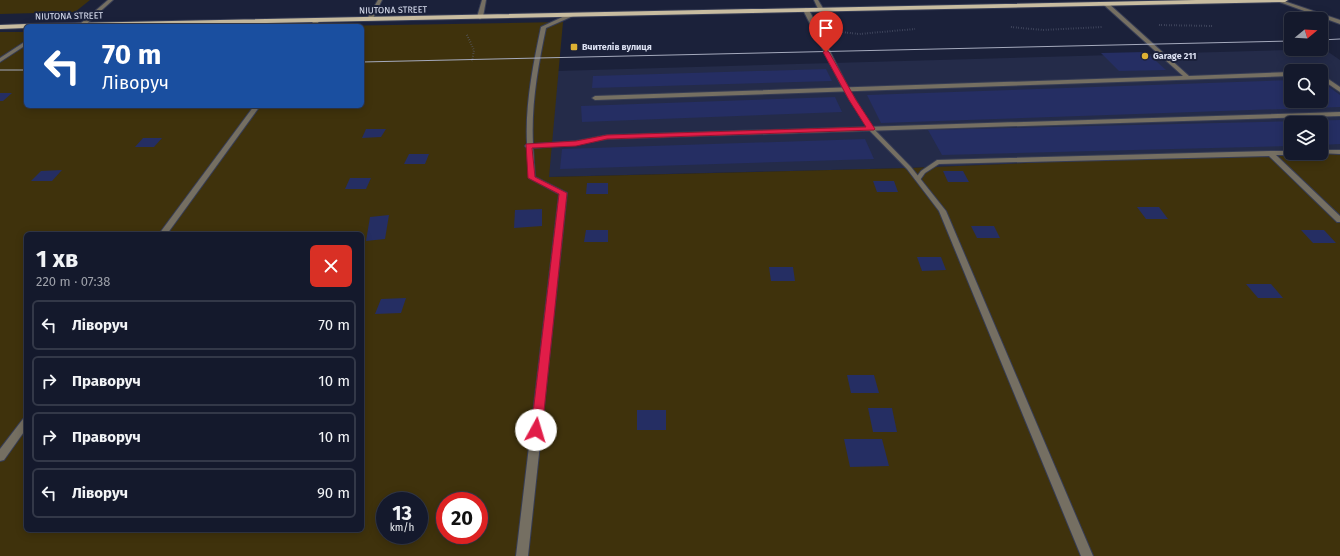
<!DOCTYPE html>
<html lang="uk">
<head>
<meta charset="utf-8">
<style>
  body { margin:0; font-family:"Fira Sans",sans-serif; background:#212638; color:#f1f3f6; height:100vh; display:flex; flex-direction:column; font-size:15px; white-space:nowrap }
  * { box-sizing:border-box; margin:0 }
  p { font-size:13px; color:#9da0a9 }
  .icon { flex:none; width:22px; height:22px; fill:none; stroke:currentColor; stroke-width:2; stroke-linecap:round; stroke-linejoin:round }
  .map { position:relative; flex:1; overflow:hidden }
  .panel { position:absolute; left:24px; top:232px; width:340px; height:300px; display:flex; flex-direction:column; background:#14192c; border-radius:6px; box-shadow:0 2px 10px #0003,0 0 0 1px #333848 }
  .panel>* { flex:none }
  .banner { position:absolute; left:24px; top:24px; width:340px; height:84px; border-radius:6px; box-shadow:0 2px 10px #0003,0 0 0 1px #333848; background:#1a4fa0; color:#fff; overflow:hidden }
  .needle { width:26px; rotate:72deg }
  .buttons { position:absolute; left:1284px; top:12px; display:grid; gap:8px }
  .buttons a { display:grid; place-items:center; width:44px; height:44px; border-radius:6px; background:#14192c; box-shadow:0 2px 10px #0003,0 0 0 1px #333848; font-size:20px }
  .speed { position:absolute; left:376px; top:492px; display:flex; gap:8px; font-size:20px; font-weight:700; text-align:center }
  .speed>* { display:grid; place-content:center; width:52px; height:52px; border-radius:50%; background:#14192c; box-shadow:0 2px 10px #0003,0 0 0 1px #333848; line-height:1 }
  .speed small { font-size:10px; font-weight:400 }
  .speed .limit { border:6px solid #d22; background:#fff; color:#111 }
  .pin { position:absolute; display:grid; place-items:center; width:34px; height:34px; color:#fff; margin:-41px -17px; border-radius:50% 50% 50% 0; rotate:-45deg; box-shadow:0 0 4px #0007 }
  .pin .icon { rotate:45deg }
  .me { position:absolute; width:44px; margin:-22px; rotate:6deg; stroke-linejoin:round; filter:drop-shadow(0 0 3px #0008) }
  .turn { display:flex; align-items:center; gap:14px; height:84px; padding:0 12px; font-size:18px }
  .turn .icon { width:52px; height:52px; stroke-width:2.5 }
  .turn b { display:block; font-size:28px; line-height:34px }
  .round { display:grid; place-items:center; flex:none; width:42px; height:42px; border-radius:6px; background:#212638 }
  .head { display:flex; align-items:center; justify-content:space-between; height:68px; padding:0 12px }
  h1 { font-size:24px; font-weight:700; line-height:30px }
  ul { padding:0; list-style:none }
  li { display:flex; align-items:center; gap:12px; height:50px; margin:0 8px 6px; padding:0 4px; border:2px solid #333848; border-radius:6px }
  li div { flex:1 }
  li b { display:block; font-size:15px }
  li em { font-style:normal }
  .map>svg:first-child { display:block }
</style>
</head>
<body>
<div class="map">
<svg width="1340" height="556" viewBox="0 0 1340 556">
  <rect width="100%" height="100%" fill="#1b213a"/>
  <path fill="#242b49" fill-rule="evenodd" d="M1324 49 1340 60V151L1321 152V123H1291V153L909 168 548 177 557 71ZM1291 71H1321V101H1291Z"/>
  <g fill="#3f320c" fill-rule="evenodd">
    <path d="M0 0H90L75 12 0 14Z"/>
    <path d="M563 22 549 177 909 168 1270 153H1321L1340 151V556H0V32H26V106H362V26H333ZM26 234H362V530H26ZM385 501H419V535H385ZM445 501H479V535H445Z"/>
  </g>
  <g fill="#252e63">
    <path d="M1146 52 1166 70 1119 71 1101 53Z"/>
    <path d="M826 69 832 81 592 88 593 76Z"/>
    <path d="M1291 80V101H1321V81L1340 95V107L881 123 867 95Z"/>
    <path d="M0 93H12L3 101H0Z"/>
    <path d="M835 97 842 112 582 122 581 106Z"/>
    <path d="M1340 120V144L1321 145V123H1291V146L942 155 928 130Z"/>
    <path d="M366 129H386L381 137 362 138Z"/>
    <path d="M143 138H162L154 147H135Z"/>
    <path d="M865 139 874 159 560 169 562 149Z"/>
    <path d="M409 154H429L425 164H404Z"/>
    <path d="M62 170 52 181H31L41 171Z"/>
    <path d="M943 171H963L969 182H948Z"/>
    <path d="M350 178H371L366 189H345Z"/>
    <path d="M873 181H894L898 192H877Z"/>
    <path d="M587 183H608V194H586Z"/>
    <path d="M1137 207H1159L1168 219H1146Z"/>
    <path d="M542 209V226L514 228 515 210Z"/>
    <path d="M389 215 385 239 366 241 370 217Z"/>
    <path d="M971 226H994L1000 238H977Z"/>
    <path d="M586 230H608V242H584Z"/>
    <path d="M1301 230H1324L1336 243H1313Z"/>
    <path d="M917 257H941L946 270 922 271Z"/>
    <path d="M769 267H793L795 281H771Z"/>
    <path d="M1246 284H1271L1283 298H1258Z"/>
    <path d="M406 298 401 313 375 314 381 299Z"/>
    <path d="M847 375H874L879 393H851Z"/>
    <path d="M868 408H892L897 432H873Z"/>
    <rect x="637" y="410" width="29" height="20"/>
    <path d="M844 439H882L889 466 850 467Z"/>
  </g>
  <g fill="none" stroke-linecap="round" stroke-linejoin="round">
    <defs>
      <g id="service">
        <path d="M108 0H113L84 26H80V24Z"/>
        <path d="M482 0H486L483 17 480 19 477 17Z"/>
        <path d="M814 0H818L824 10 823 11H819Z"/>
        <path d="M1104 3H1108L1189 76 1291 72V76L595 100 592 98 595 96 1183 76 1104 5Z"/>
        <path d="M571 13 574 15 573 16 546 28C538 66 531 105 533 144L576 141 607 135 1340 112V116L607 139 576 145 533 148 535 177 567 193 528 556H516L559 194 529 178 527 148 525 146 527 144C525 105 533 65 541 27Z"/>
        <path d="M317 18 320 20 316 26H310L315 19Z"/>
        <path d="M26 41V45L0 62V58Z"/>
        <path d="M1321 74 1340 87V92L1321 79Z"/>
        <path d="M254 106H260L167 234H159Z"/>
        <path d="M1321 150H1340V154L1319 153H1321Z"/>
        <path d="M1270 151H1291V153H1294L1291 155H1276L1340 216V222H1337L1269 156 939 164 925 173 920 180H916L915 179 921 171 937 160Z"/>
        <path d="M26 418V429L4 460 0 461V449L23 419Z"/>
      </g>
      <g id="minor">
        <path d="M378 0H382L372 20H368L367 19Z"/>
        <path d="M1274 0H1281L1340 20V24Z"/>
        <path d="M806 8 809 10 849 89 873 128 911 167 946 211 1093 556H1081L939 211 907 169 868 129 843 89 803 10Z"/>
      </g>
      <path id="primary" d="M1196 0H1288L1285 2 122 26H26V28L0 29V25L26 24Z"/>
    </defs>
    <use href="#service" stroke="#363c54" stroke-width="2"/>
    <use href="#minor" stroke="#363c54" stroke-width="2"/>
    <use href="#primary" stroke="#363c54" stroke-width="2"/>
    <g stroke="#5d6379" stroke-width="2" stroke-dasharray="0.5 2" stroke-linecap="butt">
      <path d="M1159 25 1212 26"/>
      <path d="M1011 27 1043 30 1102 27"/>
      <path d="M840 32 859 34 915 29"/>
      <path d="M467 35 474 50 472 61"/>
    </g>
    <use href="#service" fill="#756f62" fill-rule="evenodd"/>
    <use href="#minor" fill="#756f62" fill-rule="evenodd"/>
    <use href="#primary" fill="#c8bca0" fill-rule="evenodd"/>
    <g stroke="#a5aabd" stroke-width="1">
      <path d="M1321 40 1340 39"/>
      <path d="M362 62 1291 41"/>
      <path d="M0 70H26"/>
    </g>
  </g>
  <path fill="#e11d48" stroke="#92132f" d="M826 50 829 52 856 100 875 129 874 130 607 139 576 146 532 148 535 177 567 193 542 430 540 433H532L531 430 559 194 528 178 526 144 576 141 607 135 866 127 849 100 823 52Z"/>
  <g fill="#ddb133" stroke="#1b213a" stroke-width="1.5">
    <rect x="570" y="43" width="8" height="8" rx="2"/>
    <circle cx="1145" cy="56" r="4"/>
  </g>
  <g text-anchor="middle" stroke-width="4" stroke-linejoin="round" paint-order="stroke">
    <g font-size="9" fill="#dce1f2" stroke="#1b213a">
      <text transform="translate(393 10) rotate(-1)" y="3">NIUTONA STREET</text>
      <text transform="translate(69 16) rotate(-1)" y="3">NIUTONA STREET</text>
    </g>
    <g font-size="9" font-weight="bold" fill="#dce1f2" stroke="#1b213a" text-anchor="start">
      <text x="582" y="50">Вчителів вулиця</text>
      <text x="1153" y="59">Garage 211</text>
    </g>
  </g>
</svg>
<div class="buttons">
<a><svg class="needle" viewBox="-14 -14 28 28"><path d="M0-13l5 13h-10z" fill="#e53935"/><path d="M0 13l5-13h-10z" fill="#9da0a9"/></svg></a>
<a><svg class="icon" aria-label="search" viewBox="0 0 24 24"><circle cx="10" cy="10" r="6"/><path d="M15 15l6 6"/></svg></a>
<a><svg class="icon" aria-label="layers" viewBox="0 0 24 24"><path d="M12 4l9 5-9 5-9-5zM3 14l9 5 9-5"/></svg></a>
</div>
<div class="speed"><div>13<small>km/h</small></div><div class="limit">20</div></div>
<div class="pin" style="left:826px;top:52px;background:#d93025"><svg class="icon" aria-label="arrive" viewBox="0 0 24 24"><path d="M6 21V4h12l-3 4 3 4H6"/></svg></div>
<svg class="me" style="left:536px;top:430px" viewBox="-20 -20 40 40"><circle r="19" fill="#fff"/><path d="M0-13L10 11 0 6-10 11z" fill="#e11d48"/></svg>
<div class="banner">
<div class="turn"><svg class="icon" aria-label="left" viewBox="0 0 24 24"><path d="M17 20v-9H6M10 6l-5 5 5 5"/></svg><div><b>70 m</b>Ліворуч</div></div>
</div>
<section class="panel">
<div class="head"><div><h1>1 хв</h1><p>220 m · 07:38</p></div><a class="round" style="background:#d93025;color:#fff"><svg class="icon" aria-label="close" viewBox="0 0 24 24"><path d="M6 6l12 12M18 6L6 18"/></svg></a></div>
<ul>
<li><svg class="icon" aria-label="left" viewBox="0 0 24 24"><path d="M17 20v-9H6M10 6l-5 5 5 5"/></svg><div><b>Ліворуч</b></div><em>70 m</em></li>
<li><svg class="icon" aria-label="right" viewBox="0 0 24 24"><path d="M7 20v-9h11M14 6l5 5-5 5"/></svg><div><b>Праворуч</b></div><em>10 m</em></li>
<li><svg class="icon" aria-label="right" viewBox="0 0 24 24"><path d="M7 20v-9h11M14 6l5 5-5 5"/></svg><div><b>Праворуч</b></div><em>10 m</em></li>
<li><svg class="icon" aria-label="left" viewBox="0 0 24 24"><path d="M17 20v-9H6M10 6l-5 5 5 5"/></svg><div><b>Ліворуч</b></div><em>90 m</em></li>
</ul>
</section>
</div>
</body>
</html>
